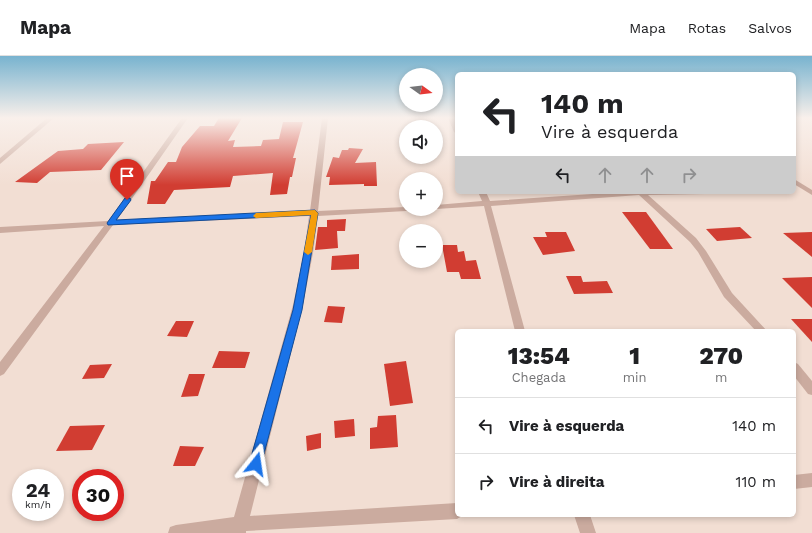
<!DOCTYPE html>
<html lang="pt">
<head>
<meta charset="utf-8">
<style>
  body { margin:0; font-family:"Work Sans",sans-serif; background:#f6f6f6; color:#202124; height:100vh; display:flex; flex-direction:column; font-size:15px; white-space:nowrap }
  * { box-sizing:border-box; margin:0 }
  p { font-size:13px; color:#757577 }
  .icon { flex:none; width:22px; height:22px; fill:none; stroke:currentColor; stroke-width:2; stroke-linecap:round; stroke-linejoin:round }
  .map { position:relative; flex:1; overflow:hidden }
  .drawer { position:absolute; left:455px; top:273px; width:341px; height:188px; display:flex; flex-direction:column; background:#fff; border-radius:6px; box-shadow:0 2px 6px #0003 }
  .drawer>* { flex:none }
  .hud { position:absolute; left:455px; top:16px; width:341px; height:122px; border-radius:6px; box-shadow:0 2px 6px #0003; background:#fff; color:#202124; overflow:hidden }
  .needle { width:26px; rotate:105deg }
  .controls { position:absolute; left:399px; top:12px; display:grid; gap:8px }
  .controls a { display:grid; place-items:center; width:44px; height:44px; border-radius:50%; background:#fff; box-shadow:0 2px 6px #0003; font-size:20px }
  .speed { position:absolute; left:12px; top:413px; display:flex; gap:8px; font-size:20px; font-weight:700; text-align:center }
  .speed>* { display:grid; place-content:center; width:52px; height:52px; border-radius:50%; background:#fff; box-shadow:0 2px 6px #0003; line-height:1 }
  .speed small { font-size:10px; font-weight:400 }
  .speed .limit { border:6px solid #d22; background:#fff; color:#111 }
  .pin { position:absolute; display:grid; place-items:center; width:34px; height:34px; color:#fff; margin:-41px -17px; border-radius:50% 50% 50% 0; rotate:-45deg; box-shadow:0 0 4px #0007 }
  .pin .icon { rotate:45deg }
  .me { position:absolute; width:44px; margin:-22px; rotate:15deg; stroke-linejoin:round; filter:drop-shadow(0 0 3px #0008) }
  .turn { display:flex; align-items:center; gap:14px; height:84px; padding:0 20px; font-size:18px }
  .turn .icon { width:52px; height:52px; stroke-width:2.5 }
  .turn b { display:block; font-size:28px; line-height:34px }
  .lanes { display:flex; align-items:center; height:38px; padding:0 20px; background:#0003; justify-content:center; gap:20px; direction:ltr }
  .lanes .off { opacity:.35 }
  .eta { display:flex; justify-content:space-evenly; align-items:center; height:68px; text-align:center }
  .eta b { font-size:24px; font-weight:800; line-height:28px }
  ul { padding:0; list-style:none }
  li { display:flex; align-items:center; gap:12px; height:56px; padding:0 20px; border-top:1px solid #e0e0e0 }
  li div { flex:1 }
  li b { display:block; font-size:15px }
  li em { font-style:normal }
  header { display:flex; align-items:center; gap:24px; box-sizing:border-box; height:56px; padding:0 20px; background:#fff; border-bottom:1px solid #e0e0e0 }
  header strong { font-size:19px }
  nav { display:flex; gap:22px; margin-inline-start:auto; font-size:14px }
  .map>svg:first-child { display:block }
</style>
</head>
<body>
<header>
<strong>Mapa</strong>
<nav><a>Mapa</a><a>Rotas</a><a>Salvos</a></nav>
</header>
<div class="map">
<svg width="812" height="477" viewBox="0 0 812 477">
  <rect width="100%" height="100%" fill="#f2ded3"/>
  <g fill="#d13d32">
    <path d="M219 62H242L228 85 235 84 233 91 261 90 263 84 279 83 283 66H303L293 102H296L292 121H290L287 138 270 139 273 117 233 120 230 131 174 134 165 148H147L151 125H155L168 106H176L182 91 200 70H214Z"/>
    <path d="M124 86 101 114 50 116 37 127 15 126 58 95 83 93 88 88Z"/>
    <path d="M349 92 363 93 355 107 376 106 377 130H364V128L329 129 330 121H326L333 101 339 102 342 94H348Z"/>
    <path d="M622 156H646L673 193H650Z"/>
    <path d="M346 163 345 175H337L338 192 315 194 318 171H327V164Z"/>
    <path d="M740 171 752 182 717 185 706 173Z"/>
    <path d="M545 176H566L575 195 543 199 533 181H547Z"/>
    <path d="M812 176V201L783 177Z"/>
    <path d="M442 189H457L458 196 464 195 466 205 476 204 481 223H461L459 216H447Z"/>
    <path d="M359 198V213L331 214 332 200Z"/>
    <path d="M566 220H581L583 226 607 225 613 237 574 238Z"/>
    <path d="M812 221V252L782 222Z"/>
    <path d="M328 250 345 251 342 267 324 266Z"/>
    <path d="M791 263H812V286Z"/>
    <path d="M176 265H194L187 281 167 280Z"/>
    <path d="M219 295 250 296 245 312H212Z"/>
    <path d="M406 305 413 347 390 350 384 308Z"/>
    <path d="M112 308 104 322 82 323 90 309Z"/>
    <path d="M189 318H205L198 340 181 341Z"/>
    <path d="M396 359 398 391 370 393V372L377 371 378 360Z"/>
    <path d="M354 363 355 380 335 382 334 365Z"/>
    <path d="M105 369 92 394 56 395 70 370Z"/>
    <path d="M321 377V392L307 395 306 380Z"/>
    <path d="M180 390 204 391 195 410H173Z"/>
  </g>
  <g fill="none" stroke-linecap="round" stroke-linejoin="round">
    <g fill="#cbab9f" fill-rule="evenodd">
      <path d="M47 62H54L0 108V102Z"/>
      <path d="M182 62H188L117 164 310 155 322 62H328L318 155 406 151V153H410L406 155 318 160 313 197 303 249 250 460 457 447V459H463L462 460 457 463 246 475V477H168L170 471 176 469 234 461 293 249 304 197 309 160 113 169 4 318 0 320V306L104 170 0 177V171L108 165Z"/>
      <path d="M448 62H454L457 69V78L454 76Z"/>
      <path d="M794 123 812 134V139L794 128Z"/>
      <path d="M478 136H486L490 145 622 136H709L705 138 648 139 696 182 706 195 732 237 767 275H756L724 241 698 196 690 186 639 139 491 150 525 275H515L484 150 436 153H434H436V149L482 145Z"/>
      <path d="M794 306 798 308 812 325V339L808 338 794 320Z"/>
      <path d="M812 417V431L794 433V419Z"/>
      <path d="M574 459H590L596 477H580Z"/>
    </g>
  </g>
  <linearGradient id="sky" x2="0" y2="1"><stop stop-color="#78b3cf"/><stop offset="0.48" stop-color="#f9f0eb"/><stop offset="1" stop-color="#f9f0eb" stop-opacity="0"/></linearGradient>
  <rect width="812" height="129" fill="url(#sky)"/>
  <path fill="#1a73e8" stroke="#114b97" d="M125 142H130L131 144 116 164 315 154 318 157 302 254 260 413 256 415 251 413 249 408 293 254 311 159 108 169 107 167Z"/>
  <path fill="#f59e0b" d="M315 154 318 157 312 196 308 199 304 196 311 159 256 162 253 160 256 157Z"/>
</svg>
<div class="controls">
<a><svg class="needle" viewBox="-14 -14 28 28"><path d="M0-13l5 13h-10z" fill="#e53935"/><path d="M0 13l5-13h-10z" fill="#757577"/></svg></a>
<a><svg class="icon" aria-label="sound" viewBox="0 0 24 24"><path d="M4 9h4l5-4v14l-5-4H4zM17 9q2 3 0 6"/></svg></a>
<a>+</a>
<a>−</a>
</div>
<div class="speed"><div>24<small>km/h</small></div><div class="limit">30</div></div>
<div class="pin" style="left:127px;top:144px;background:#d93025"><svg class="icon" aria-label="arrive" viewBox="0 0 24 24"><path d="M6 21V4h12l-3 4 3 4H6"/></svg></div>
<svg class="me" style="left:256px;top:408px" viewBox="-20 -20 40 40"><path d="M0-17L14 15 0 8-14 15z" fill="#1a73e8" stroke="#fff" stroke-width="4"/></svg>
<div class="hud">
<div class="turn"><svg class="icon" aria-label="left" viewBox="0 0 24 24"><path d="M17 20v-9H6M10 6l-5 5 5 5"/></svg><div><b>140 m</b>Vire à esquerda</div></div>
<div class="lanes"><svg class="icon" aria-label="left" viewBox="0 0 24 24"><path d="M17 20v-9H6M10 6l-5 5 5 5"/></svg><svg class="icon off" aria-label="ahead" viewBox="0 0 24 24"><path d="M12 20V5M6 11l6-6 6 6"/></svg><svg class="icon off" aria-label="ahead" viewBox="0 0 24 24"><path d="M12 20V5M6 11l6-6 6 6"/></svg><svg class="icon off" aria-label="right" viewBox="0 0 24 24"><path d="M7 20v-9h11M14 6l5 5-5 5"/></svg></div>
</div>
<section class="drawer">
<div class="eta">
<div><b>13:54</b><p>Chegada</p></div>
<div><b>1</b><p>min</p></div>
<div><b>270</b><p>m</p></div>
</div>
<ul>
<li><svg class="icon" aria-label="left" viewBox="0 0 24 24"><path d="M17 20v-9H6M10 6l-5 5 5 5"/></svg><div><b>Vire à esquerda</b></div><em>140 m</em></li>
<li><svg class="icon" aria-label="right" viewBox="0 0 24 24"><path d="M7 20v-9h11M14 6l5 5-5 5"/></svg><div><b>Vire à direita</b></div><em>110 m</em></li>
</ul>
</section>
</div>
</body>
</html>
